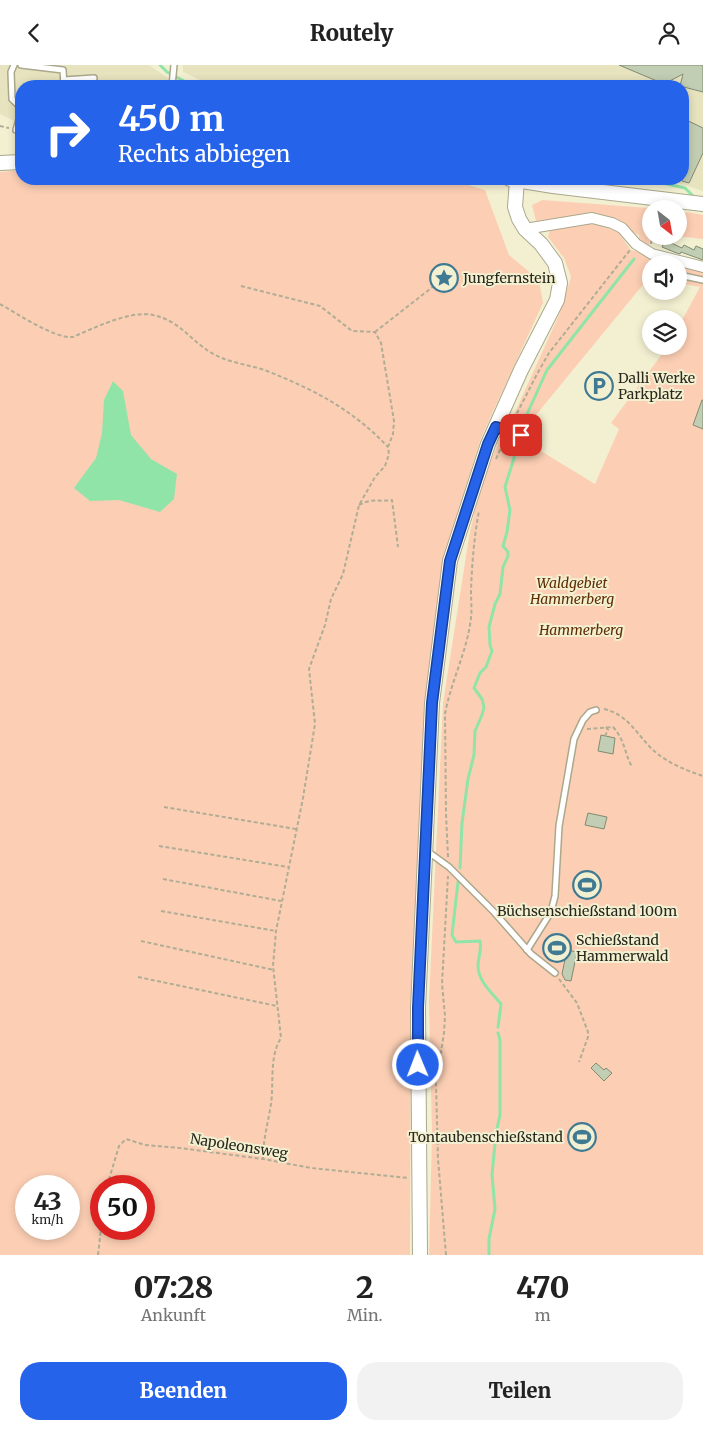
<!DOCTYPE html>
<html lang="de">
<head>
<meta charset="utf-8">
<style>
  body { margin:0; font-family:Merriweather,serif; background:#f2f2f2; color:#222; height:100vh; display:flex; flex-direction:column; font-size:19px; white-space:nowrap }
  * { box-sizing:border-box; margin:0 }
  p { font-size:16px; color:#767676 }
  .icon { flex:none; width:28px; height:28px; fill:none; stroke:currentColor; stroke-width:2; stroke-linecap:round; stroke-linejoin:round }
  .map { position:relative; height:1190px; overflow:hidden }
  .side { display:flex; flex-direction:column; background:#fff; flex:1 }
  .side>* { flex:none }
  .banner { position:absolute; left:15px; top:15px; width:674px; height:105px; border-radius:20px; box-shadow:0 2px 8px #0003; background:#2563eb; color:#fff; overflow:hidden }
  .needle { width:32px; rotate:149deg }
  .controls { position:absolute; left:642px; top:135px; display:grid; gap:10px }
  .controls a { display:grid; place-items:center; width:45px; height:45px; border-radius:50%; background:#fff; box-shadow:0 2px 8px #0003; font-size:25px }
  .speed { position:absolute; left:15px; top:1110px; display:flex; gap:10px; font-size:25px; font-weight:700; text-align:center }
  .speed>* { display:grid; place-content:center; width:65px; height:65px; border-radius:50%; background:#fff; box-shadow:0 2px 8px #0003; line-height:1 }
  .speed small { font-size:12px; font-weight:400 }
  .speed .limit { border:8px solid #d22; background:#fff; color:#111 }
  .pin { position:absolute; display:grid; place-items:center; width:42px; height:42px; color:#fff; margin:-21px; border-radius:10px; box-shadow:0 2px 8px #0006 }
  .me { position:absolute; width:55px; margin:-28px; rotate:359deg; stroke-linejoin:round; filter:drop-shadow(0 0 4px #0008) }
  .turn { display:flex; align-items:center; gap:18px; height:105px; padding:0 20px; font-size:22px }
  .turn .icon { width:65px; height:65px; stroke-width:2.5 }
  .turn b { display:block; font-size:35px; line-height:42px }
  .eta { display:flex; justify-content:space-evenly; align-items:center; height:85px; text-align:center }
  .eta b { font-size:30px; font-weight:800; line-height:35px }
  .cta { display:flex; gap:10px; margin-top:auto; padding:10px 20px }
  .cta a { flex:1; height:58px; border-radius:20px; background:#2563eb; color:#fff; font-size:20px; font-weight:800; line-height:58px; text-align:center }
  .cta a+a { background:#f2f2f2; color:#222 }
  header { display:flex; justify-content:space-between; align-items:center; height:65px; padding:0 20px; background:#fff; font-size:22px; font-weight:800 }
  .map>svg:first-child { display:block }
</style>
</head>
<body>
<header><svg class="icon" aria-label="back" viewBox="0 0 24 24"><path d="M15 5l-7 7 7 7"/></svg>Routely<svg class="icon" aria-label="person" viewBox="0 0 24 24"><circle cx="12" cy="8" r="4"/><path d="M4 21q1-7 8-7t8 7"/></svg></header>
<div class="map">
<svg width="703" height="1190" viewBox="0 0 703 1190">
  <rect width="100%" height="100%" fill="#f3f0d2"/>
  <g fill="#e7e3bf">
    <path d="M0 0H149L168 13 167 21H21V59L0 49Z"/>
    <path d="M183 0H703V126L666 114H682V21H213L183 7Z"/>
  </g>
  <g fill="#fccfb4" fill-rule="evenodd">
    <path d="M21 105V114H448L485 125 509 190 539 215 543 238 481 373 444 491 425 637 411 923 410 1190H0V107ZM26 1121H69V1164H26ZM101 1121H144V1164H101Z"/>
    <path d="M542 135 662 144H651L649 185 639 175V170C630 168 625 157 613 154 588 146 562 153 536 156L532 140Z"/>
    <path d="M687 147 703 150V174L675 171H679V151Z"/>
    <path d="M592 158 617 166 631 185 703 204V1190H429L432 1069 429 935 443 638 469 472 480 422 502 368 514 373 518 372 595 419 619 364 611 358 668 281H679V261L700 222 679 218V199H651V210L522 367 512 354 559 250 571 212 564 193 548 172 550 165Z"/>
  </g>
  <path fill="#90e4a8" d="M113 316 123 326 131 370 151 394 177 409 174 434 160 447 119 435 90 436 74 423 96 393 102 368 104 335Z"/>
  <g fill="none" stroke-linecap="round" stroke-linejoin="round">
    <g stroke="#90e4a8" stroke-width="3">
      <path d="M160 0 167 7 193 21"/>
      <path d="M645 114 685 123 696 134"/>
      <path d="M523 363V358L547 305 634 194"/>
      <path d="M460 803 462 758 468 714 474 690 475 666 482 650 484 642 482 634 474 623 480 608 486 602 492 586 490 580 489 562 495 539 500 529 503 502 508 491V487L503 481 507 467 510 445 505 422 514 393 515 380"/>
      <path d="M458 817 452 870 456 877 480 876C482 885 478 892 478 901 478 916 492 928 501 939L498 962"/>
      <path d="M489 1190V1174L495 1144 492 1110 496 1068 500 1050V975L498 968"/>
    </g>
  </g>
  <g fill="#c2ceb4" stroke="#808b72">
    <path d="M619 0H703V27L680 21 683 9 664 19Z"/>
    <path d="M682 53 703 63V88L689 118 682 116Z"/>
    <path d="M665 175 682 183 684 180 694 185 696 181 703 184V195L681 187 680 189 674 187 662 182Z"/>
    <path d="M702 335H703V364L693 360Z"/>
    <path d="M601 670 615 673 613 689 598 686Z"/>
    <path d="M588 748 607 752 604 764 585 760Z"/>
    <path d="M567 885 577 887 571 916 565 915 562 909Z"/>
    <path d="M596 998 604 1005 606 1003 612 1008 604 1016 591 1003Z"/>
  </g>
  <g fill="none" stroke-linecap="round" stroke-linejoin="round">
    <defs>
      <g id="service">
        <path d="M14 0 11 7 12 34 21 43"/>
        <path d="M21 0 63 5 64 21"/>
        <path d="M64 15 94 13"/>
        <path d="M172 21 174 0"/>
        <path d="M21 47 16 65 21 66"/>
        <path d="M679 210 703 215"/>
        <path d="M496 362 533 373"/>
        <path d="M427 786 449 802 494 847 531 889 555 908"/>
        <path d="M527 885 551 847 555 831 559 761 574 674 583 655 590 647 596 645"/>
      </g>
      <path id="minor" d="M525 164 592 153 612 158 622 163 636 179 652 189 703 202"/>
      <g id="secondary">
        <path d="M0 98 21 97"/>
        <path d="M510 114 553 121 703 139"/>
        <path d="M420 1190 418 943 432 638 450 496 488 379 521 305 557 235 560 218 555 198 541 179 525 164 519 154 515 142 517 115"/>
      </g>
    </defs>
    <use href="#service" stroke="#aba88c" stroke-width="8"/>
    <use href="#minor" stroke="#aba88c" stroke-width="12"/>
    <use href="#secondary" stroke="#aba88c" stroke-width="16"/>
    <g stroke="#afad95" stroke-width="2" stroke-dasharray="4 2.5" stroke-linecap="butt">
      <path d="M0 61 9 63"/>
      <path d="M651 179 652 171"/>
      <path d="M241 221 320 241 352 266 375 267 381 278 394 356 393 369 388 382 389 389 385 401 375 412 359 440 343 509 331 534 325 560 309 604 315 659 303 733 276 866 273 901 281 973C269 992 274 1018 271 1039 268 1058 263 1075 263 1094"/>
      <path d="M0 239C18 249 55 274 73 272 94 263 130 245 153 250 180 256 189 274 210 287 227 298 248 299 267 306 315 325 353 345 388 382"/>
      <path d="M375 267 444 213"/>
      <path d="M511 360 537 309 549 288 630 185"/>
      <path d="M496 394 506 371"/>
      <path d="M359 440C372 433 377 437 392 435L398 482"/>
      <path d="M604 644C627 649 636 668 651 683 665 697 685 705 703 711"/>
      <path d="M587 664 613 662C625 675 624 687 632 702"/>
      <path d="M605 671 608 665 606 662"/>
      <path d="M164 742 296 764"/>
      <path d="M159 781 288 802"/>
      <path d="M448 792 446 749 445 649C451 616 467 587 471 553 472 544 471 535 471 526 472 499 474 472 479 446"/>
      <path d="M163 814 281 836"/>
      <path d="M161 846 276 866"/>
      <path d="M141 876 274 905"/>
      <path d="M138 912 277 941"/>
      <path d="M559 914 577 938 588 967V972L579 997"/>
      <path d="M107 1121 119 1081 126 1074 145 1080 180 1083 263 1094 311 1103 408 1113"/>
      <path d="M98 1190 101 1164"/>
      <path d="M446 1190 438 1094 436 1019 444 968 445 951 442 919 448 811"/>
    </g>
    <use href="#service" stroke="#fff" stroke-width="5"/>
    <use href="#minor" stroke="#fff" stroke-width="10"/>
    <use href="#secondary" stroke="#fff" stroke-width="14"/>
  </g>
  <g fill="none" stroke-linecap="round" stroke-linejoin="round">
    <defs>
      <path id="route" d="M418 1000V943L432 638 450 496 488 379 496 362 521 370"/>
    </defs>
    <use href="#route" stroke="#184099" stroke-width="12"/>
    <use href="#route" stroke="#2563eb" stroke-width="9"/>
  </g>
  <defs>
    <symbol id="sight-ring" viewBox="-11 -11 22 22"><circle r="9.5" fill="#f3f0d2" stroke="#3f7a92" stroke-width="1.5"/><path d="M0-6L1.8-2.2L6-1.7L2.9 1.2L3.7 5.4L0 3.3L-3.7 5.4L-2.9 1.2L-6-1.7L-1.8-2.2Z" fill="#3f7a92"/></symbol>
    <symbol id="parking-ring" viewBox="-11 -11 22 22"><circle r="9.5" fill="#f3f0d2" stroke="#3f7a92" stroke-width="1.5"/><path d="M-3.5-5.5H1a3.5 3.5 0 0 1 0 7H-1V5.5H-3.5ZM-1-3.4V-.6H.8a1.4 1.4 0 0 0 0-2.8Z" fill="#3f7a92"/></symbol>
    <symbol id="stadium-ring" viewBox="-11 -11 22 22"><circle r="9.5" fill="#f3f0d2" stroke="#3f7a92" stroke-width="1.5"/><path d="M0-5a6.5 5 0 1 0 0 10a6.5 5 0 1 0 0-10ZM-3.5-1.8h7v3.6h-7Z" fill="#3f7a92"/></symbol>
  </defs>
  <g fill-rule="evenodd">
    <use href="#sight-ring" x="428" y="197" width="32" height="32"/>
    <use href="#parking-ring" x="583" y="305" width="32" height="32"/>
    <use href="#stadium-ring" x="571" y="804" width="32" height="32"/>
    <use href="#stadium-ring" x="541" y="867" width="32" height="32"/>
    <use href="#stadium-ring" x="566" y="1056" width="32" height="32"/>
  </g>
  <g text-anchor="middle" stroke-width="4" stroke-linejoin="round" paint-order="stroke">
    <g font-size="14" fill="#28271c" stroke="#f3f0d2" text-anchor="start">
      <text x="463" y="218">Jungfernstein</text>
      <text x="618" y="318">Dalli Werke<tspan x="618" dy="16">Parkplatz</tspan></text>
      <text x="587" y="851" text-anchor="middle">Büchsenschießstand 100m</text>
      <text x="576" y="880">Schießstand<tspan x="576" dy="16">Hammerwald</tspan></text>
      <text x="563" y="1077" text-anchor="end">Tontaubenschießstand</text>
    </g>
    <g font-size="14" font-style="italic" fill="#5f2c03" stroke="#f3f0d2">
      <text x="572" y="523">Waldgebiet<tspan x="572" dy="16">Hammerberg</tspan></text>
      <text x="581" y="570">Hammerberg</text>
    </g>
    <g font-size="14" fill="#28271c" stroke="#f3f0d2">
      <text transform="translate(239 1081) rotate(9)" y="5">Napoleonsweg</text>
    </g>
  </g>
</svg>
<div class="controls">
<a><svg class="needle" viewBox="-14 -14 28 28"><path d="M0-13l5 13h-10z" fill="#e53935"/><path d="M0 13l5-13h-10z" fill="#767676"/></svg></a>
<a><svg class="icon" aria-label="sound" viewBox="0 0 24 24"><path d="M4 9h4l5-4v14l-5-4H4zM17 9q2 3 0 6"/></svg></a>
<a><svg class="icon" aria-label="layers" viewBox="0 0 24 24"><path d="M12 4l9 5-9 5-9-5zM3 14l9 5 9-5"/></svg></a>
</div>
<div class="speed"><div>43<small>km/h</small></div><div class="limit">50</div></div>
<div class="pin" style="left:521px;top:370px;background:#d93025"><svg class="icon" aria-label="arrive" viewBox="0 0 24 24"><path d="M6 21V4h12l-3 4 3 4H6"/></svg></div>
<svg class="me" style="left:418px;top:1000px" viewBox="-20 -20 40 40"><circle r="17" fill="#2563eb" stroke="#fff" stroke-width="3"/><path d="M0-11L8 9 0 5-8 9z" fill="#fff"/></svg>
<div class="banner">
<div class="turn"><svg class="icon" aria-label="right" viewBox="0 0 24 24"><path d="M7 20v-9h11M14 6l5 5-5 5"/></svg><div><b>450 m</b>Rechts abbiegen</div></div>
</div>
</div>
<section class="side">
<div class="eta">
<div><b>07:28</b><p>Ankunft</p></div>
<div><b>2</b><p>Min.</p></div>
<div><b>470</b><p>m</p></div>
</div>
<div class="cta"><a>Beenden</a><a>Teilen</a></div>
</section>
</body>
</html>
